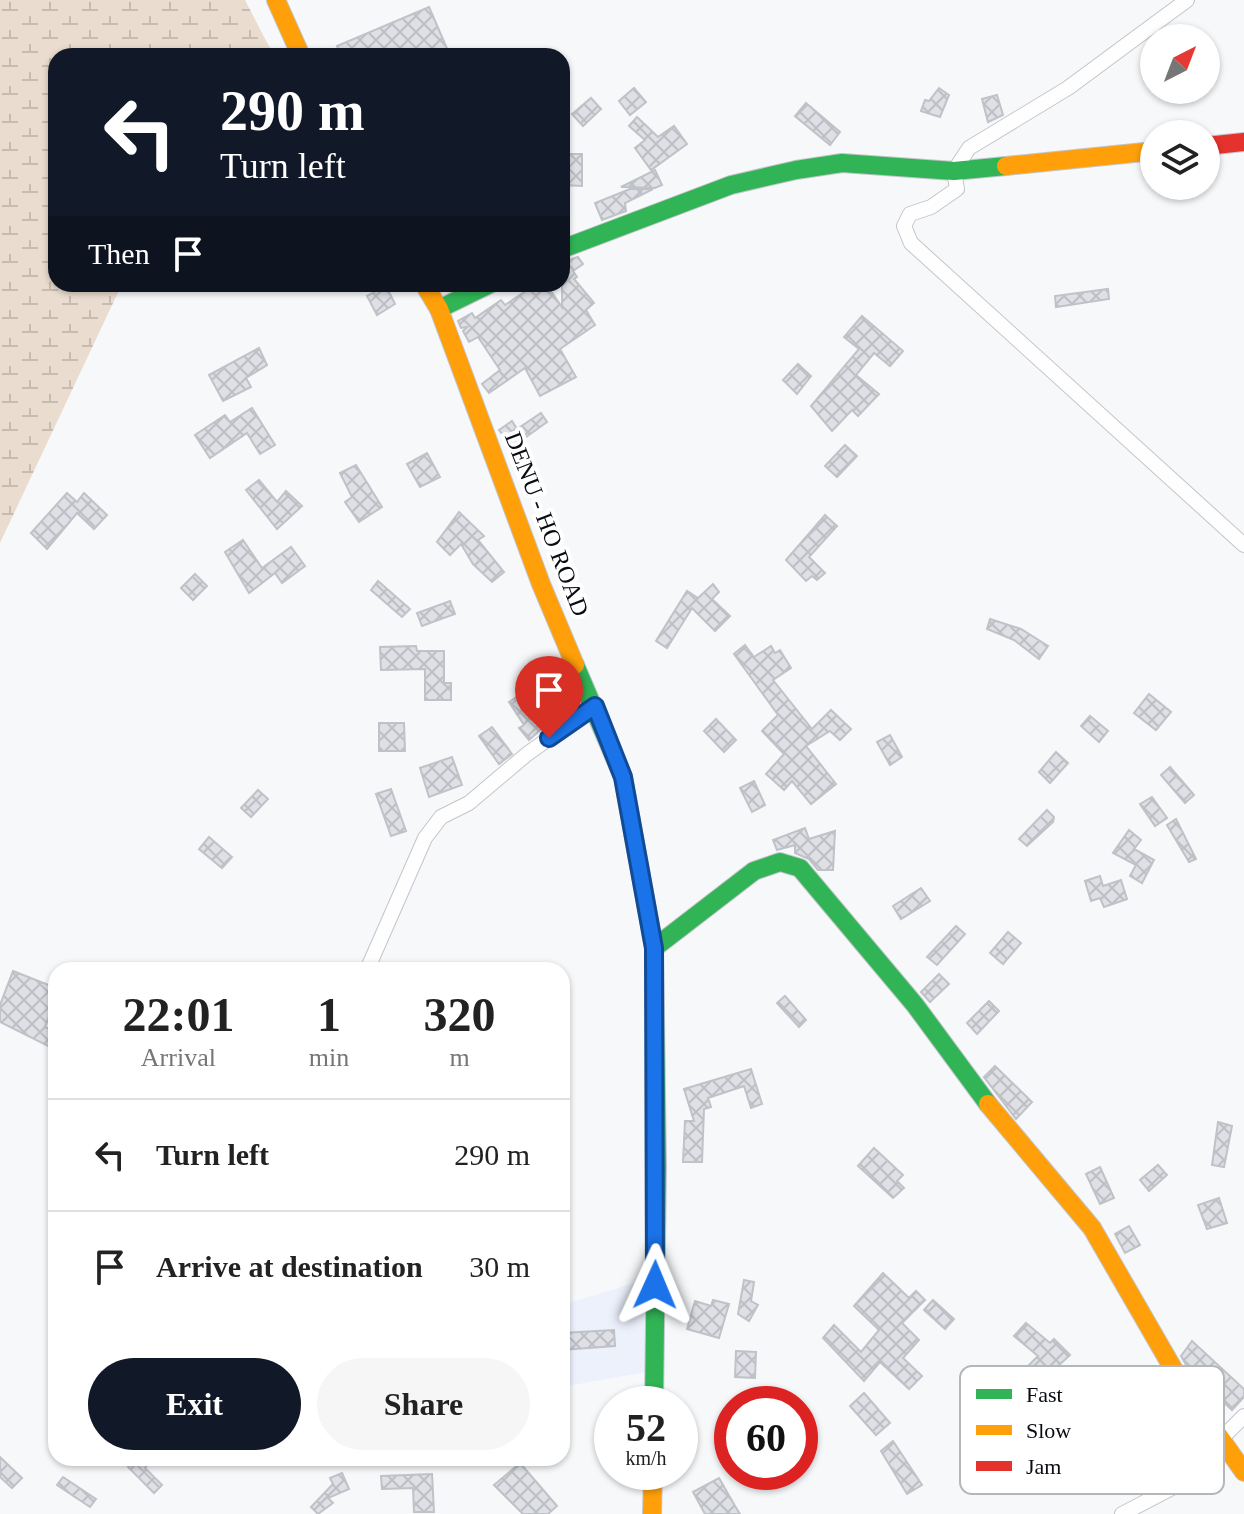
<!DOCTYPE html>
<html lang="en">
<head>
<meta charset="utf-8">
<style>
  body { margin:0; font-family:Georgia,serif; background:#f6f6f6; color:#222; height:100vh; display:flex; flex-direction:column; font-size:30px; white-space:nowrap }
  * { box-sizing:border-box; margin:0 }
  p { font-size:26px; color:#767676 }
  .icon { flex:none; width:44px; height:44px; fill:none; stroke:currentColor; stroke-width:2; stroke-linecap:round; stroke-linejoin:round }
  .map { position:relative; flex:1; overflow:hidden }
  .details { position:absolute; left:48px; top:962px; width:522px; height:504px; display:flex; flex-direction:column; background:#fff; border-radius:24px; box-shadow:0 2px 6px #0004 }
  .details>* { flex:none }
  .banner { position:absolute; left:48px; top:48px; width:522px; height:244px; border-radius:24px; box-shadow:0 2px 6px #0004; background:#111827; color:#fff; overflow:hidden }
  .needle { width:52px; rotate:42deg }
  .fabs { position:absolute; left:1140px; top:24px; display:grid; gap:16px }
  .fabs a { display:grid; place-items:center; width:80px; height:80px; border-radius:50%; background:#fff; box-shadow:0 2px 6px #0004; font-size:40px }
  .speed { position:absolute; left:594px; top:1386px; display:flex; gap:16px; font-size:40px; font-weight:700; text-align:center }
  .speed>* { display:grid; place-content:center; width:104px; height:104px; border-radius:50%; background:#fff; box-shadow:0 2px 6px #0004; line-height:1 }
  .speed small { font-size:20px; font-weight:400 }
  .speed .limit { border:12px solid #d22; background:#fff; color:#111 }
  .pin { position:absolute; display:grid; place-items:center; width:68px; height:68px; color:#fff; margin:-82px -34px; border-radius:50% 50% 50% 0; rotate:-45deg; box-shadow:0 0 8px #0007 }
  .pin .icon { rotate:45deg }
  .me { position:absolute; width:88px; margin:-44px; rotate:1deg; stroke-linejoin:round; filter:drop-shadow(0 0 6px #0008) }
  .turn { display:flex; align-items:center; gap:28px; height:168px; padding:0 40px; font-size:36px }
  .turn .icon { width:104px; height:104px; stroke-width:2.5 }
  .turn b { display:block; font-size:56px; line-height:68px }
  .then { display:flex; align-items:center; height:76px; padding:0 40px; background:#0003; gap:16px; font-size:30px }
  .eta { display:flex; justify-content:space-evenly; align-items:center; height:136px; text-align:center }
  .eta b { font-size:48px; font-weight:700; line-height:56px }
  .cta { display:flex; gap:16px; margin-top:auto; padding:16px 40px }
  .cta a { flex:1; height:92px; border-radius:48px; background:#111827; color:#fff; font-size:32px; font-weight:700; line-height:92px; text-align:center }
  .cta a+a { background:#f6f6f6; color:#222 }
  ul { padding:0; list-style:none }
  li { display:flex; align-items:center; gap:24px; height:112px; padding:0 40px; border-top:2px solid #e0e0e0 }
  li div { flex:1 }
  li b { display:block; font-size:30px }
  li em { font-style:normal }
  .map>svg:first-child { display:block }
</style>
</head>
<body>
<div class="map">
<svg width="1244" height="1514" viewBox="0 0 1244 1514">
  <defs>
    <pattern id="wetland-marsh" width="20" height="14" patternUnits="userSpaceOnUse" patternTransform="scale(2)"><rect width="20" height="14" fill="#eaddcf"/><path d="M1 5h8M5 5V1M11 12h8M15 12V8" fill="none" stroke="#c7bcb1"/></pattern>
    <pattern id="building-cross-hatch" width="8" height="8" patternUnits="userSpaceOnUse" patternTransform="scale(2)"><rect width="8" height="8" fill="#dee0e6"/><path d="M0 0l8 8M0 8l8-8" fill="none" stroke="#bdbfc4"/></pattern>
  </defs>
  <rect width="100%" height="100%" fill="#f6f8fa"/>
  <path fill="#ecf1fc" d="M645 1280 646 1372 562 1387V1305Z"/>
  <path fill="url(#wetland-marsh)" d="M0 0H245L274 56H56V284H122L0 543Z"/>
  <g fill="url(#building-cross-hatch)" stroke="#bfc2c7" stroke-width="2">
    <path d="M429 7 449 53 371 56 369 50 342 56 337 46Z"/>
    <path d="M634 88 646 102 630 115 619 101Z"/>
    <path d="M939 88 949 95 940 117 921 111 925 100 929 101Z"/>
    <path d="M997 95 1003 115 988 122 982 99Z"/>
    <path d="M591 98 601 109 583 126 572 114Z"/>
    <path d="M806 103 840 132 830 145 795 116Z"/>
    <path d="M637 117 658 137 674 126 687 144 651 170 635 148 645 140 629 126Z"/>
    <path d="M562 154H582V186L562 185Z"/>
    <path d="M655 170 662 185 655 188 621 187Z"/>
    <path d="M630 189H653L625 203 626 211 602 220 595 203Z"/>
    <path d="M578 257 583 264 573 271 577 277 574 279 594 303 586 310 595 325 560 349 576 377 540 396 525 368 489 393 482 384 500 370 478 337 469 342 463 331 467 327 461 328 458 321 472 313 475 318 501 300 505 305 536 284H546L562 307V262Z"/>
    <path d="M373 284H385L395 304 377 315 367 296 376 291Z"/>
    <path d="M1108 289 1109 299 1056 307 1055 296Z"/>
    <path d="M862 316 903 351 890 366 874 353 856 375 879 394 858 416 852 410 832 431 811 406 859 349 844 337Z"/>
    <path d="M259 348 267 365 246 378 251 387 223 401 209 375Z"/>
    <path d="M798 364 811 376 797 394 783 380Z"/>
    <path d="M252 408 275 445 260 454 247 433 210 458 195 435 225 415 230 422Z"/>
    <path d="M541 413 547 422 512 447 499 430 512 421 517 429Z"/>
    <path d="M845 445 857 456 837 477 825 466Z"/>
    <path d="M427 453 440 477 420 487 407 464Z"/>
    <path d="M356 465 382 507 359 522 345 502 352 497 340 473Z"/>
    <path d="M259 480 277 502 286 491 302 506 277 529 246 490Z"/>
    <path d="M67 493 77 502 84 493 107 515 94 529 77 513 47 549 31 533Z"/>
    <path d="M459 512 484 536 478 540 504 572 492 582 473 564 461 544 450 555 437 542Z"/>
    <path d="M825 515 837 526 809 557 825 573 817 580 812 576 806 581 786 560Z"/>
    <path d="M243 540 262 568 291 547 305 566 282 583 275 573 249 593 225 552Z"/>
    <path d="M195 574 207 586 193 600 181 588Z"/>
    <path d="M378 581 410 609 402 617 371 590Z"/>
    <path d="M713 584 719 592 712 599 730 616 715 631 692 608 667 648 656 641 687 591 698 598Z"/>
    <path d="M450 601 455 614 422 626 417 613Z"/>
    <path d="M990 619 1021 629 1048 646 1039 659 1014 640 987 629Z"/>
    <path d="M745 645 754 657 771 646 775 653 780 650 791 668 773 680 812 729 831 710 851 729 840 740 830 731 806 746 836 784 811 804 792 781 784 790 766 774 784 754 762 731 778 715 734 654Z"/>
    <path d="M416 646 417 651H444V683H451V700H425V669L381 670 380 647Z"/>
    <path d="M533 686 542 702 535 707 549 722 529 740 519 728 524 725 509 702Z"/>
    <path d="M1149 694 1171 712 1156 730 1134 713Z"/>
    <path d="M1090 716 1108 731 1099 742 1081 726Z"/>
    <path d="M716 719 736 740 724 752 704 731Z"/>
    <path d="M379 723H404L405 751H379Z"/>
    <path d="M492 727 512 754 499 764 479 736Z"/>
    <path d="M890 735 902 757 890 765 877 742Z"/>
    <path d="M1056 752 1068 763 1050 783 1039 772Z"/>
    <path d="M452 757 462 785 429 797 420 768Z"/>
    <path d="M1170 767 1194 795 1185 803 1161 775Z"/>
    <path d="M754 781 765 805 752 812 740 788Z"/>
    <path d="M391 789 406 831 391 836 376 794Z"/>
    <path d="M258 790 268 799 251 817 241 808Z"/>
    <path d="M1152 797 1167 818 1155 826 1140 804Z"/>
    <path d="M1047 810 1054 817 1053 822 1027 846 1019 839Z"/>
    <path d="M1176 819 1196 859 1189 862 1167 825Z"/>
    <path d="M805 828 809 839 835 831 833 870H818L809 859 795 853V845L777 850 773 840Z"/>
    <path d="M1129 830 1141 840 1134 849 1154 860 1142 883 1130 876 1136 865 1113 853Z"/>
    <path d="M209 837 232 857 222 868 199 849Z"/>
    <path d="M1100 876 1103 886 1121 880 1127 899 1104 907 1100 898 1091 901 1085 881Z"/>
    <path d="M921 888 930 901 901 919 893 906Z"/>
    <path d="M956 926 965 934 937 965 927 957Z"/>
    <path d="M1008 932 1021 943 1003 964 990 953Z"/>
    <path d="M13 971 56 988V1000L45 1027 56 1032V1050L0 1022V1005Z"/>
    <path d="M939 974 949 984 930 1002 921 992Z"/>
    <path d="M785 996 806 1020 799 1027 777 1003Z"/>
    <path d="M989 1001 999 1011 977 1034 967 1023Z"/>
    <path d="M995 1066 1032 1102 1016 1119 984 1077Z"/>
    <path d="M751 1069 762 1104 751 1108 744 1086 708 1098 711 1107 704 1109 702 1162H683L685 1121H694L684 1089Z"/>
    <path d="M1218 1122 1232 1126 1224 1167 1212 1165Z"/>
    <path d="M874 1148 903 1175 897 1181 904 1188 893 1198 858 1166Z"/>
    <path d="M1158 1165 1167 1175 1149 1191 1140 1180Z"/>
    <path d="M1100 1167 1114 1198 1100 1204 1086 1174Z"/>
    <path d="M1219 1198 1227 1223 1207 1229 1198 1205Z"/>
    <path d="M1129 1226 1140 1245 1125 1253 1115 1234Z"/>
    <path d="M883 1273 909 1298 916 1291 925 1300 902 1323 919 1340 903 1358 922 1376 909 1389 880 1362 864 1381 823 1338 834 1325 861 1352 879 1330 854 1306Z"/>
    <path d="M744 1280 754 1282 751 1301 758 1305 749 1321 738 1314Z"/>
    <path d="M713 1300 729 1304 719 1338 687 1329 695 1301 711 1306Z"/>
    <path d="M933 1300 954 1319 945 1329 924 1310Z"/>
    <path d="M1026 1323 1050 1343 1054 1339 1070 1355 1042 1381 1027 1367 1038 1356 1014 1336Z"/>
    <path d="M614 1330 615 1346 562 1350V1333Z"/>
    <path d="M1192 1341 1244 1389V1397L1232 1410 1208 1388 1203 1392 1193 1377 1181 1356Z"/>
    <path d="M736 1351 756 1352 755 1378 735 1377Z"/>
    <path d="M864 1393 890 1423 876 1435 850 1406Z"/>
    <path d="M893 1441 922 1485 907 1494 881 1451Z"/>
    <path d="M0 1457 22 1478 12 1488 0 1477Z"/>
    <path d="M136 1458H153L145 1468 162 1485 154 1493 128 1467Z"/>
    <path d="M520 1463 557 1506 548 1514H523L494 1485Z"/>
    <path d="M342 1473 349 1489 328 1498 333 1503 318 1514 311 1507 333 1484 330 1478Z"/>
    <path d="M432 1474 434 1512H414L413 1488 382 1489 381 1476Z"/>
    <path d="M63 1477 96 1499 90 1507 57 1485Z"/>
    <path d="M719 1478 735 1506 740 1514H705L693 1492Z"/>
  </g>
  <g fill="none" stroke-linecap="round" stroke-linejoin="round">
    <defs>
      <g id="street">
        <path d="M1187 0 1068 88 969 148 954 171 957 189 931 207 910 214 904 226 911 243 1244 545"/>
        <path d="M367 970 425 838 441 817 469 803 527 754 595 706"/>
        <path d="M1122 1514 1195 1476 1221 1439 1244 1416"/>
      </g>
      <g id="fast">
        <path d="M562 249 731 185 796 170 842 163 954 171 1006 166"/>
        <path d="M439 309 490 284"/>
        <path d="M575 665 623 777 654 948 657 1166 654 1404"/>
        <path d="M654 948 754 871 780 862 800 868 915 1005 988 1104"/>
      </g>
      <g id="slow">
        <path d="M276 0 301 56"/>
        <path d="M1006 166 1154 151"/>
        <path d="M424 284 439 309 541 584 575 665"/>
        <path d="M988 1104 1092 1228 1182 1384 1244 1472"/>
        <path d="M652 1514 653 1472"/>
      </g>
      <path id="jam" d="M1206 146 1244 142"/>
    </defs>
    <use href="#street" stroke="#c3c5cb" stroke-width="16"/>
    <use href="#fast" stroke="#c3c5cb" stroke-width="20"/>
    <use href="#slow" stroke="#c3c5cb" stroke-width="20"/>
    <use href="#jam" stroke="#c3c5cb" stroke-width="20"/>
    <use href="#street" stroke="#fefefe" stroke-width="14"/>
    <use href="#fast" stroke="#30b455" stroke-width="18"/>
    <use href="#slow" stroke="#ff9f0a" stroke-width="18"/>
    <use href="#jam" stroke="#e5322d" stroke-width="18"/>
  </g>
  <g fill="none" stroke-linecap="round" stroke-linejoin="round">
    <defs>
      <path id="route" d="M549 738 595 706 623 777 654 948 655 1285"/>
    </defs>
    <use href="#route" stroke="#114b97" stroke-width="20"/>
    <use href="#route" stroke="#1a73e8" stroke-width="14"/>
  </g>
  <g text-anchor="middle" stroke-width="8" stroke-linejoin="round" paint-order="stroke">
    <g font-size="24" fill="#090c13" stroke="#fff">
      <text transform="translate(547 524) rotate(69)" y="8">DENU - HO ROAD</text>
    </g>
  </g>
  <rect x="960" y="1366" width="264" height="128" rx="12" fill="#fff" stroke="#b5b6b8" stroke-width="2"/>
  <rect x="976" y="1389" width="36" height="10" fill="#30b455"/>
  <rect x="976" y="1425" width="36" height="10" fill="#ff9f0a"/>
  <rect x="976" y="1461" width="36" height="10" fill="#e5322d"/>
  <g font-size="22" fill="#090c13">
    <text x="1026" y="1402">Fast</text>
    <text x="1026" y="1438">Slow</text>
    <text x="1026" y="1474">Jam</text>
  </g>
</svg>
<div class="fabs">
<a><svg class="needle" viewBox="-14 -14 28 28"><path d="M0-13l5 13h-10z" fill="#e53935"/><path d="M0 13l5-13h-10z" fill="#767676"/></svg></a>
<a><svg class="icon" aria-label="layers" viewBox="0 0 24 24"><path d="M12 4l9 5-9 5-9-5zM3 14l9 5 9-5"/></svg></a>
</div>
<div class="speed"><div>52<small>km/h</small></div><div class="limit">60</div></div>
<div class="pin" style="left:549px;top:738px;background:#d93025"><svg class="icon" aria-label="arrive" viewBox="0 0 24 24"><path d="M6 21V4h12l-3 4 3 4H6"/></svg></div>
<svg class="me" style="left:655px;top:1285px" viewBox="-20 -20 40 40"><path d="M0-17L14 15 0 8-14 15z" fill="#1a73e8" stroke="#fff" stroke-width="4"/></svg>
<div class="banner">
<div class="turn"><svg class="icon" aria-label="left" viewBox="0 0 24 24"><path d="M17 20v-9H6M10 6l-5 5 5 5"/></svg><div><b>290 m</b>Turn left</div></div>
<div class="then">Then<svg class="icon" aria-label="arrive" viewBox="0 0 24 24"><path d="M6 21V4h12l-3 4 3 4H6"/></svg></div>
</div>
<section class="details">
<div class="eta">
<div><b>22:01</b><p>Arrival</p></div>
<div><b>1</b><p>min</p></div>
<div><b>320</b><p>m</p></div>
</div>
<ul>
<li><svg class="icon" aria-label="left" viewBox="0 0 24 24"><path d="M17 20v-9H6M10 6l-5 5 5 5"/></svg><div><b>Turn left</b></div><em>290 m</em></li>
<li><svg class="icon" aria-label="arrive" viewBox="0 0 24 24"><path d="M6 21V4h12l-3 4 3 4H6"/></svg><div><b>Arrive at destination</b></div><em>30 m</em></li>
</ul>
<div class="cta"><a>Exit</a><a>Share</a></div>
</section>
</div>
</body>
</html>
